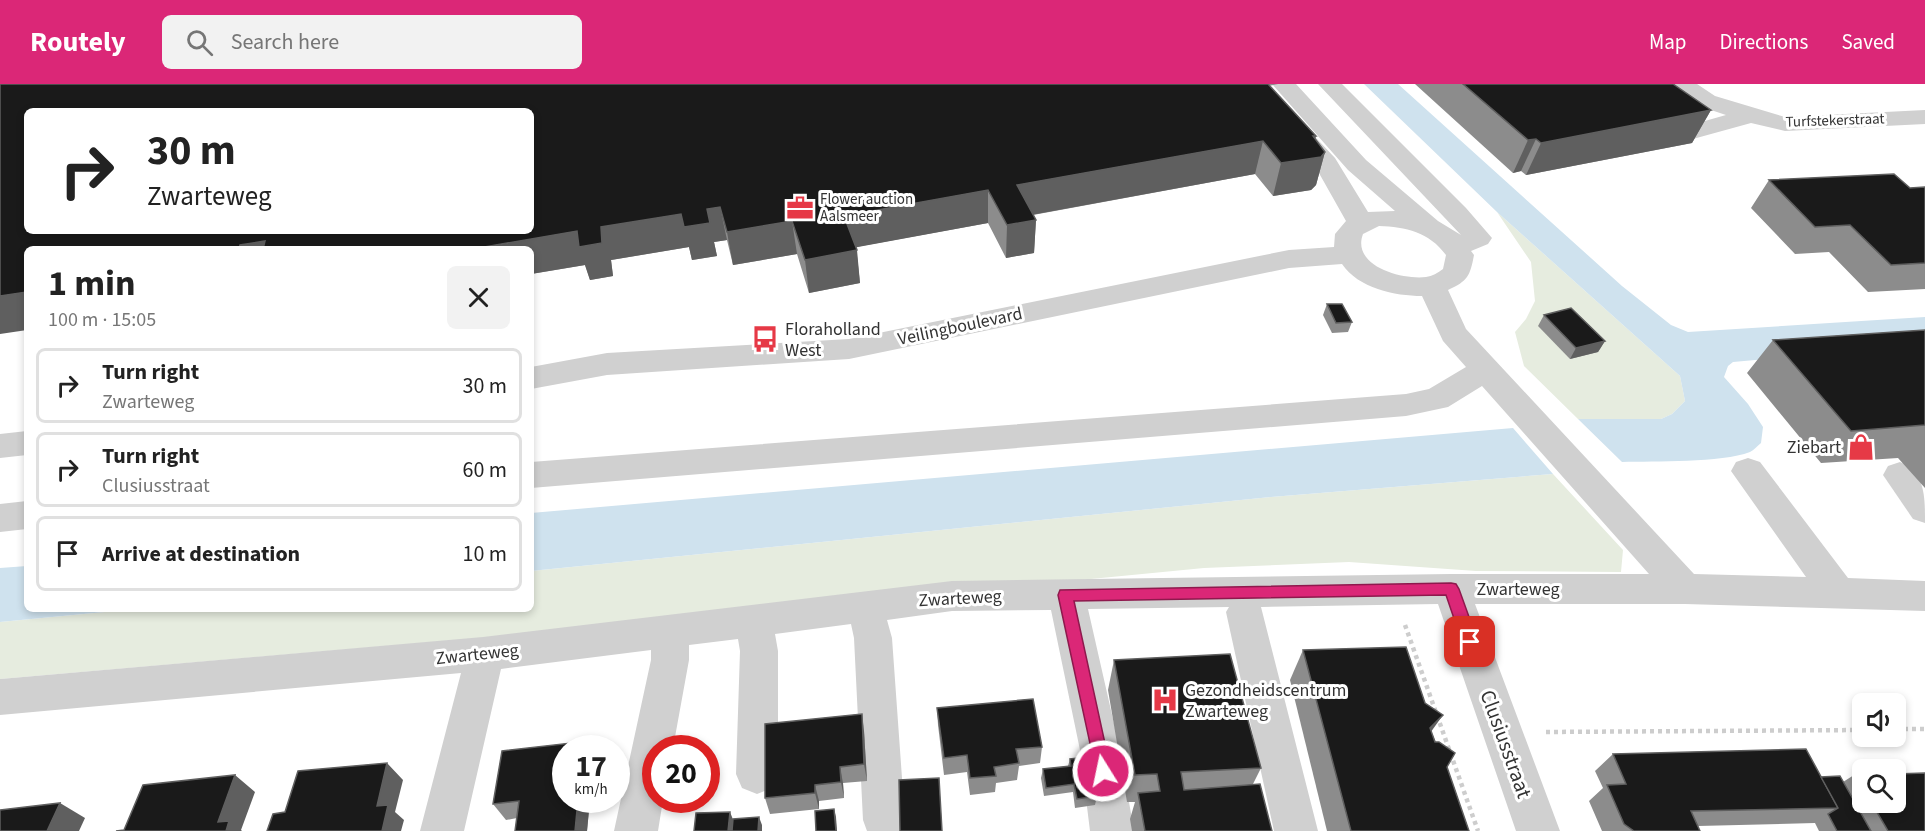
<!DOCTYPE html>
<html lang="en">
<head>
<meta charset="utf-8">
<style>
  body { margin:0; font-family:"Source Sans 3",sans-serif; background:#f2f2f2; color:#222; height:100vh; display:flex; flex-direction:column; font-size:22px; white-space:nowrap }
  * { box-sizing:border-box; margin:0 }
  p { font-size:20px; color:#767676 }
  .icon { flex:none; width:33px; height:33px; fill:none; stroke:currentColor; stroke-width:2; stroke-linecap:round; stroke-linejoin:round }
  .map { position:relative; flex:1; overflow:hidden }
  .drawer { position:absolute; left:24px; top:162px; width:510px; height:366px; display:flex; flex-direction:column; background:#fff; border-radius:9px; box-shadow:0 3px 9px #0003 }
  .drawer>* { flex:none }
  .top-card { position:absolute; left:24px; top:24px; width:510px; height:126px; border-radius:9px; box-shadow:0 3px 9px #0003; background:#fff; color:#222; overflow:hidden }
  .buttons { position:absolute; left:1852px; top:609px; display:grid; gap:12px }
  .buttons a { display:grid; place-items:center; width:54px; height:54px; border-radius:9px; background:#fff; box-shadow:0 3px 9px #0003; font-size:30px }
  .speed { position:absolute; left:552px; top:651px; display:flex; gap:12px; font-size:30px; font-weight:700; text-align:center }
  .speed>* { display:grid; place-content:center; width:78px; height:78px; border-radius:50%; background:#fff; box-shadow:0 3px 9px #0003; line-height:1 }
  .speed small { font-size:15px; font-weight:400 }
  .speed .limit { border:9px solid #d22; background:#fff; color:#111 }
  .pin { position:absolute; display:grid; place-items:center; width:51px; height:51px; color:#fff; margin:-26px; border-radius:12px; box-shadow:0 3px 9px #0006 }
  .me { position:absolute; width:66px; margin:-33px; rotate:350deg; stroke-linejoin:round; filter:drop-shadow(0 0 4px #0008) }
  .turn { display:flex; align-items:center; gap:21px; height:126px; padding:0 24px; font-size:27px }
  .turn .icon { width:78px; height:78px; stroke-width:2.5 }
  .turn b { display:block; font-size:42px; line-height:51px }
  .round { display:grid; place-items:center; flex:none; width:63px; height:63px; border-radius:9px; background:#f2f2f2 }
  .head { display:flex; align-items:center; justify-content:space-between; height:102px; padding:0 24px }
  h1 { font-size:36px; font-weight:700; line-height:45px }
  ul { padding:0; list-style:none }
  li { display:flex; align-items:center; gap:18px; height:75px; margin:0 12px 9px; padding:0 12px; border:3px solid #e0e0e0; border-radius:9px }
  li div { flex:1 }
  li b { display:block; font-size:22px }
  li em { font-style:normal }
  header { display:flex; align-items:center; gap:36px; box-sizing:border-box; height:84px; padding:0 30px; background:#db2777; color:#fff }
  header strong { font-size:28px }
  nav { display:flex; gap:33px; margin-inline-start:auto; font-size:21px }
  .search { width:420px; height:54px; background:#f2f2f2; display:flex; align-items:center; gap:15px; box-sizing:border-box; padding:0 21px; border-radius:9px; color:#767676; font-size:22px }
  .map>svg:first-child { display:block }
</style>
</head>
<body>
<header>
<strong>Routely</strong>
<div class="search"><svg class="icon" aria-label="search" viewBox="0 0 24 24"><circle cx="10" cy="10" r="6"/><path d="M15 15l6 6"/></svg>Search here</div>
<nav><a>Map</a><a>Directions</a><a>Saved</a></nav>
</header>
<div class="map">
<svg width="1925" height="747" viewBox="0 0 1925 747">
  <rect width="100%" height="100%" fill="#fff"/>
  <g fill="#e6ecdf">
    <path d="M1497 128 1680 292 1685 317 1672 330 1661 335H1578L1524 282 1515 248 1526 235 1535 217 1531 178Z"/>
    <path d="M1553 390 1623 466 1621 488 1476 487 1349 478 1204 484 538 549 0 595V538L136 525H531V487L1271 413Z"/>
  </g>
  <g fill="#cfe2ee">
    <path d="M1364 0H1398L1622 202 1671 241 1688 248 1925 233V261L1733 278 1728 282 1724 293 1748 320 1763 343 1761 359C1757 362 1754 366 1750 368 1721 379 1655 377 1622 378L1578 335H1661L1672 330 1685 317 1680 292 1497 128Z"/>
    <path d="M1513 344 1553 390 1271 413 531 487V429Z"/>
    <path d="M27 482V525H136L0 538V484Z"/>
  </g>
  <g fill="none" stroke-linecap="round" stroke-linejoin="round">
    <g stroke="#cdcdcd" stroke-width="4.5" stroke-dasharray="4 4" stroke-linecap="butt">
      <path d="M1405 541 1478 747"/>
      <path d="M1896 645H1925"/>
      <path d="M1546 648 1863 646"/>
    </g>
    <g fill="#d0d0d0" fill-rule="evenodd">
      <path d="M1241 0H1265L1335 74 1368 128 1395 127 1348 86 1272 0H1296L1366 76 1438 137 1461 151 1318 0H1342L1466 124 1492 154 1488 160 1471 167 1474 171C1470 192 1468 197 1448 206L1466 245 1694 490 1806 493 1731 387 1736 378 1748 374 1760 378 1848 494 1925 497V527L1685 520H1475L1560 747H1516L1438 520 1261 523 1318 747H1274L1226 528 1229 523 1088 525 1120 666 1134 747H1090L1080 666 1051 526 952 527 887 536 892 554 905 736 901 747H867L863 736 854 554 851 540 775 550 778 567V690L772 704 757 710 742 704 736 690 740 567 738 555 689 561V576L673 664H656V716H663L658 747H614L651 576V566L501 585 464 747H420L461 589 0 631V595L483 553 952 497 1451 490H1649L1482 302 1448 323 1406 332 531 404V378L1406 310 1429 305 1466 283 1443 257 1422 212C1395 212 1358 204 1342 180L1289 184 849 275 607 291 531 305V283L607 269 849 255 1289 166 1334 163 1335 150 1346 137 1315 82ZM1379 142C1406 143 1429 148 1446 171L1443 185C1438 189 1432 192 1426 193 1402 196 1351 182 1363 150Z"/>
      <path d="M1671 0H1697L1715 12 1785 33 1925 26V40L1785 47 1751 39 1682 58 1673 56 1670 51 1673 46 1726 31 1699 22Z"/>
      <path d="M27 347V371L0 374V350Z"/>
      <path d="M1900 378C1925 388 1925 412 1925 439L1913 435 1883 391 1888 382Z"/>
      <path d="M27 417V445L0 448V420Z"/>
    </g>
  </g>
  <g fill="#8c8c8c">
    <path d="M0 0H1278L1269 2 1316 52 1315 55 1325 68 1316 101 1311 106 1273 112 1255 90 1033 131 1036 136 1034 169 1006 174 988 139 856 163 860 199 809 209 797 170 733 181 727 156 714 158 717 172 692 176 689 163 611 176 613 192 590 196 585 181 531 190V165Z"/>
    <path d="M1415 0H1673L1711 26 1692 59 1526 91 1521 87 1513 89Z"/>
    <path d="M1769 96 1910 104 1925 103V205L1868 208 1829 168 1795 170 1751 124Z"/>
    <path d="M1327 220 1352 238 1348 248 1332 249 1323 231Z"/>
    <path d="M1544 231 1605 257 1598 268 1570 275 1538 242Z"/>
    <path d="M1925 246V404L1898 374 1821 379 1747 289 1773 256Z"/>
    <path d="M1303 566 1431 647 1447 683 1469 747H1327L1290 596Z"/>
    <path d="M1114 576 1261 684 1253 700 1272 747H1132L1130 735 1135 718H1127L1108 606Z"/>
    <path d="M937 624 1042 663 1040 679 1019 682 1017 696 996 699 995 708 970 711 967 688 944 691 938 641Z"/>
    <path d="M864 647 867 697 843 699 844 714 819 717V725L770 730 765 714Z"/>
    <path d="M589 657 593 664H566V716H594L592 726H589L587 747H515L517 734 506 736 493 720 502 667Z"/>
    <path d="M1613 670 1821 693 1843 698 1854 691H1863V718H1896L1925 747H1819L1815 739 1698 742 1700 747H1602L1589 717 1603 704 1595 687Z"/>
    <path d="M1070 675 1097 712 1095 721 1075 724 1073 708 1044 712 1041 694 1043 685 1068 682Z"/>
  </g>
  <g fill="#5f5f5f">
    <path d="M1711 26 1692 59 1526 91 1541 59Z"/>
    <path d="M1313 52H1316L1309 75 1325 68 1316 101 1311 106 1273 112 1281 79Z"/>
    <path d="M1536 55 1521 87 1513 89 1528 56Z"/>
    <path d="M1263 57 1255 90 1015 134 1017 101Z"/>
    <path d="M988 106V139L847 165 844 132Z"/>
    <path d="M720 123 727 156 714 158 717 172 692 176 689 163 611 176 613 192 590 196 585 181 531 190V165H473Z"/>
    <path d="M1036 136 1034 169 1006 174 1007 141Z"/>
    <path d="M792 137 797 170 733 181 727 148Z"/>
    <path d="M265 157 270 165H239L240 161Z"/>
    <path d="M857 166 860 199 809 209 805 176Z"/>
    <path d="M27 208V246L0 250V212Z"/>
    <path d="M1605 257 1598 268 1570 275 1576 264Z"/>
    <path d="M862 630 864 647 867 697 864 680Z"/>
    <path d="M1443 631 1423 659 1430 644Z"/>
    <path d="M589 657 593 664H588Z"/>
    <path d="M387 679 403 696 395 728 404 736 401 747H382L377 722Z"/>
    <path d="M840 683 843 699 844 714 841 698Z"/>
    <path d="M235 691 255 708 241 746 242 747H226L218 738Z"/>
    <path d="M815 701 819 717V725L815 709Z"/>
    <path d="M578 716H582L589 726 587 747H575Z"/>
    <path d="M585 716H594L592 726Z"/>
    <path d="M60 719 85 734 79 747H47Z"/>
    <path d="M834 725 836 733 837 747H836Z"/>
    <path d="M730 728 736 743V747H728Z"/>
    <path d="M759 733 762 741V747H758Z"/>
  </g>
  <g fill="#1a1a1a" stroke="#5f5f5f" stroke-width="1.5" fill-rule="evenodd">
    <path d="M0 0H1268L1316 52H1313L1325 68 1321 73 1281 79 1263 57 1017 101 1036 136 1007 141 988 106 844 132 857 166 805 176 792 137 727 148 720 123 707 125 710 139 684 143 681 130 601 143 602 159 579 163 577 147 473 165H263L265 157 240 161 239 165H27V208L0 212ZM27 27H531V147H27Z"/>
    <path d="M1463 0H1673L1711 26 1541 59 1536 55 1528 56Z"/>
    <path d="M1894 90 1910 104 1925 103V179L1891 181 1850 141 1815 143 1769 96Z"/>
    <path d="M1327 220H1342L1352 238 1336 239Z"/>
    <path d="M1571 224 1605 257 1576 264 1544 231Z"/>
    <path d="M1925 246V341L1851 347 1773 256Z"/>
    <path d="M1406 563 1425 619 1443 631 1430 644 1435 658H1439L1455 669 1447 683 1469 747H1351L1303 566Z"/>
    <path d="M1230 570 1261 684 1181 688 1184 706 1260 700 1272 747H1145L1138 709 1160 707 1157 690 1135 691 1114 576Z"/>
    <path d="M1033 615 1042 663 1016 665 1019 679 994 683 996 692 970 694 967 671 944 674 937 624Z"/>
    <path d="M862 630 864 680 840 683 841 698 815 701V709L765 714V640Z"/>
    <path d="M589 657 588 664H566V716H578L575 747H515L519 717 493 720 502 667Z"/>
    <path d="M1806 665 1838 724 1691 727 1700 747H1634L1624 740 1607 701 1626 700 1613 670Z"/>
    <path d="M1088 673 1097 712 1077 715 1074 700 1046 704 1043 685 1071 682 1070 675Z"/>
    <path d="M387 679 377 722 388 721 382 747H267L273 730 285 728 298 687Z"/>
    <path d="M1925 689V747H1888L1871 718H1896V690Z"/>
    <path d="M235 691 218 738 229 737 226 747H116L124 746 143 701Z"/>
    <path d="M1854 691H1863V706Z"/>
    <path d="M1840 692 1871 747H1837L1828 730 1838 724 1821 693Z"/>
    <path d="M939 694 942 747H900L899 696Z"/>
    <path d="M60 719 47 747H0V726Z"/>
    <path d="M834 725 836 747H816L815 727Z"/>
    <path d="M730 728 728 747H694L696 729Z"/>
    <path d="M759 733 758 747H732L733 735Z"/>
  </g>
  <path fill="#db2777" stroke="#8e194d" stroke-width="1.5" d="M1451 499 1456 500 1459 505 1478 558 1475 563 1470 565 1464 563 1462 558 1446 511 1074 517 1111 687 1109 692 1103 695 1097 692 1058 511 1060 506Z"/>
  <defs>
    <symbol id="office-bare" viewBox="-9 -9 18 18"><path d="M-6-3h4V-5.5h4V-3h4V5H-6ZM-1-4.5V-3h2v-1.5ZM-6 0V1H6V0Z" fill="#e63946" stroke="#fff" stroke-width="2.5" paint-order="stroke"/></symbol>
    <symbol id="bus-bare" viewBox="-9 -9 18 18"><path d="M-5-6H5V4H4V6H2V4H-2V6H-4V4H-5ZM-3.5-4V0h7V-4ZM-3.5 1.2v1.5H-2V1.2ZM2 1.2v1.5H3.5V1.2Z" fill="#e63946" stroke="#fff" stroke-width="2.5" paint-order="stroke"/></symbol>
    <symbol id="shop-bare" viewBox="-9 -9 18 18"><path d="M-5-2.5h2.3a2.7 3.5 0 0 1 5.4 0H5L5.5 6h-11ZM-1.5-2.5h3a1.5 2.3 0 0 0-3 0Z" fill="#e63946" stroke="#fff" stroke-width="2.5" paint-order="stroke"/></symbol>
    <symbol id="hospital-bare" viewBox="-9 -9 18 18"><path d="M-5-5h3v3.5h4V-5h3V5h-3V1.5h-4V5h-3Z" fill="#e63946" stroke="#fff" stroke-width="2.5" paint-order="stroke"/></symbol>
  </defs>
  <g fill-rule="evenodd">
    <use href="#office-bare" x="781" y="105" width="38" height="38"/>
    <use href="#bus-bare" x="746" y="236" width="38" height="38"/>
    <use href="#shop-bare" x="1842" y="344" width="38" height="38"/>
    <use href="#hospital-bare" x="1146" y="597" width="38" height="38"/>
  </g>
  <g text-anchor="middle" stroke-width="6" stroke-linejoin="round" paint-order="stroke">
    <g font-size="15" fill="#333" stroke="#fff">
      <text transform="translate(1835 36) rotate(-2)" y="5">Turfstekerstraat</text>
    </g>
    <g font-size="15" fill="#333" stroke="#fff" text-anchor="start">
      <text x="820" y="120">Flower auction<tspan x="820" dy="17">Aalsmeer</tspan></text>
    </g>
    <g font-size="18" fill="#333" stroke="#fff">
      <text transform="translate(960 242) rotate(-12)" y="6">Veilingboulevard</text>
      <text x="1518" y="511">Zwarteweg</text>
      <text transform="translate(960 514) rotate(-3)" y="6">Zwarteweg</text>
      <text transform="translate(477 570) rotate(-6)" y="6">Zwarteweg</text>
    </g>
    <g font-size="18" fill="#333" stroke="#fff" text-anchor="start">
      <text x="785" y="251">Floraholland<tspan x="785" dy="21">West</tspan></text>
      <text x="1841" y="369" text-anchor="end">Ziebart</text>
      <text x="1185" y="612">Gezondheidscentrum<tspan x="1185" dy="21">Zwarteweg</tspan></text>
    </g>
    <g font-size="21" fill="#333" stroke="#fff">
      <text transform="translate(1506 660) rotate(70)" y="7">Clusiusstraat</text>
    </g>
  </g>
</svg>
<div class="buttons">
<a><svg class="icon" aria-label="sound" viewBox="0 0 24 24"><path d="M4 9h4l5-4v14l-5-4H4zM17 9q2 3 0 6"/></svg></a>
<a><svg class="icon" aria-label="search" viewBox="0 0 24 24"><circle cx="10" cy="10" r="6"/><path d="M15 15l6 6"/></svg></a>
</div>
<div class="speed"><div>17<small>km/h</small></div><div class="limit">20</div></div>
<div class="pin" style="left:1470px;top:558px;background:#d93025"><svg class="icon" aria-label="arrive" viewBox="0 0 24 24"><path d="M6 21V4h12l-3 4 3 4H6"/></svg></div>
<svg class="me" style="left:1103px;top:687px" viewBox="-20 -20 40 40"><circle r="17" fill="#db2777" stroke="#fff" stroke-width="3"/><path d="M0-11L8 9 0 5-8 9z" fill="#fff"/></svg>
<div class="top-card">
<div class="turn"><svg class="icon" aria-label="right" viewBox="0 0 24 24"><path d="M7 20v-9h11M14 6l5 5-5 5"/></svg><div><b>30 m</b>Zwarteweg</div></div>
</div>
<section class="drawer">
<div class="head"><div><h1>1 min</h1><p>100 m · 15:05</p></div><a class="round"><svg class="icon" aria-label="close" viewBox="0 0 24 24"><path d="M6 6l12 12M18 6L6 18"/></svg></a></div>
<ul>
<li><svg class="icon" aria-label="right" viewBox="0 0 24 24"><path d="M7 20v-9h11M14 6l5 5-5 5"/></svg><div><b>Turn right</b><p>Zwarteweg</p></div><em>30 m</em></li>
<li><svg class="icon" aria-label="right" viewBox="0 0 24 24"><path d="M7 20v-9h11M14 6l5 5-5 5"/></svg><div><b>Turn right</b><p>Clusiusstraat</p></div><em>60 m</em></li>
<li><svg class="icon" aria-label="arrive" viewBox="0 0 24 24"><path d="M6 21V4h12l-3 4 3 4H6"/></svg><div><b>Arrive at destination</b></div><em>10 m</em></li>
</ul>
</section>
</div>
</body>
</html>
